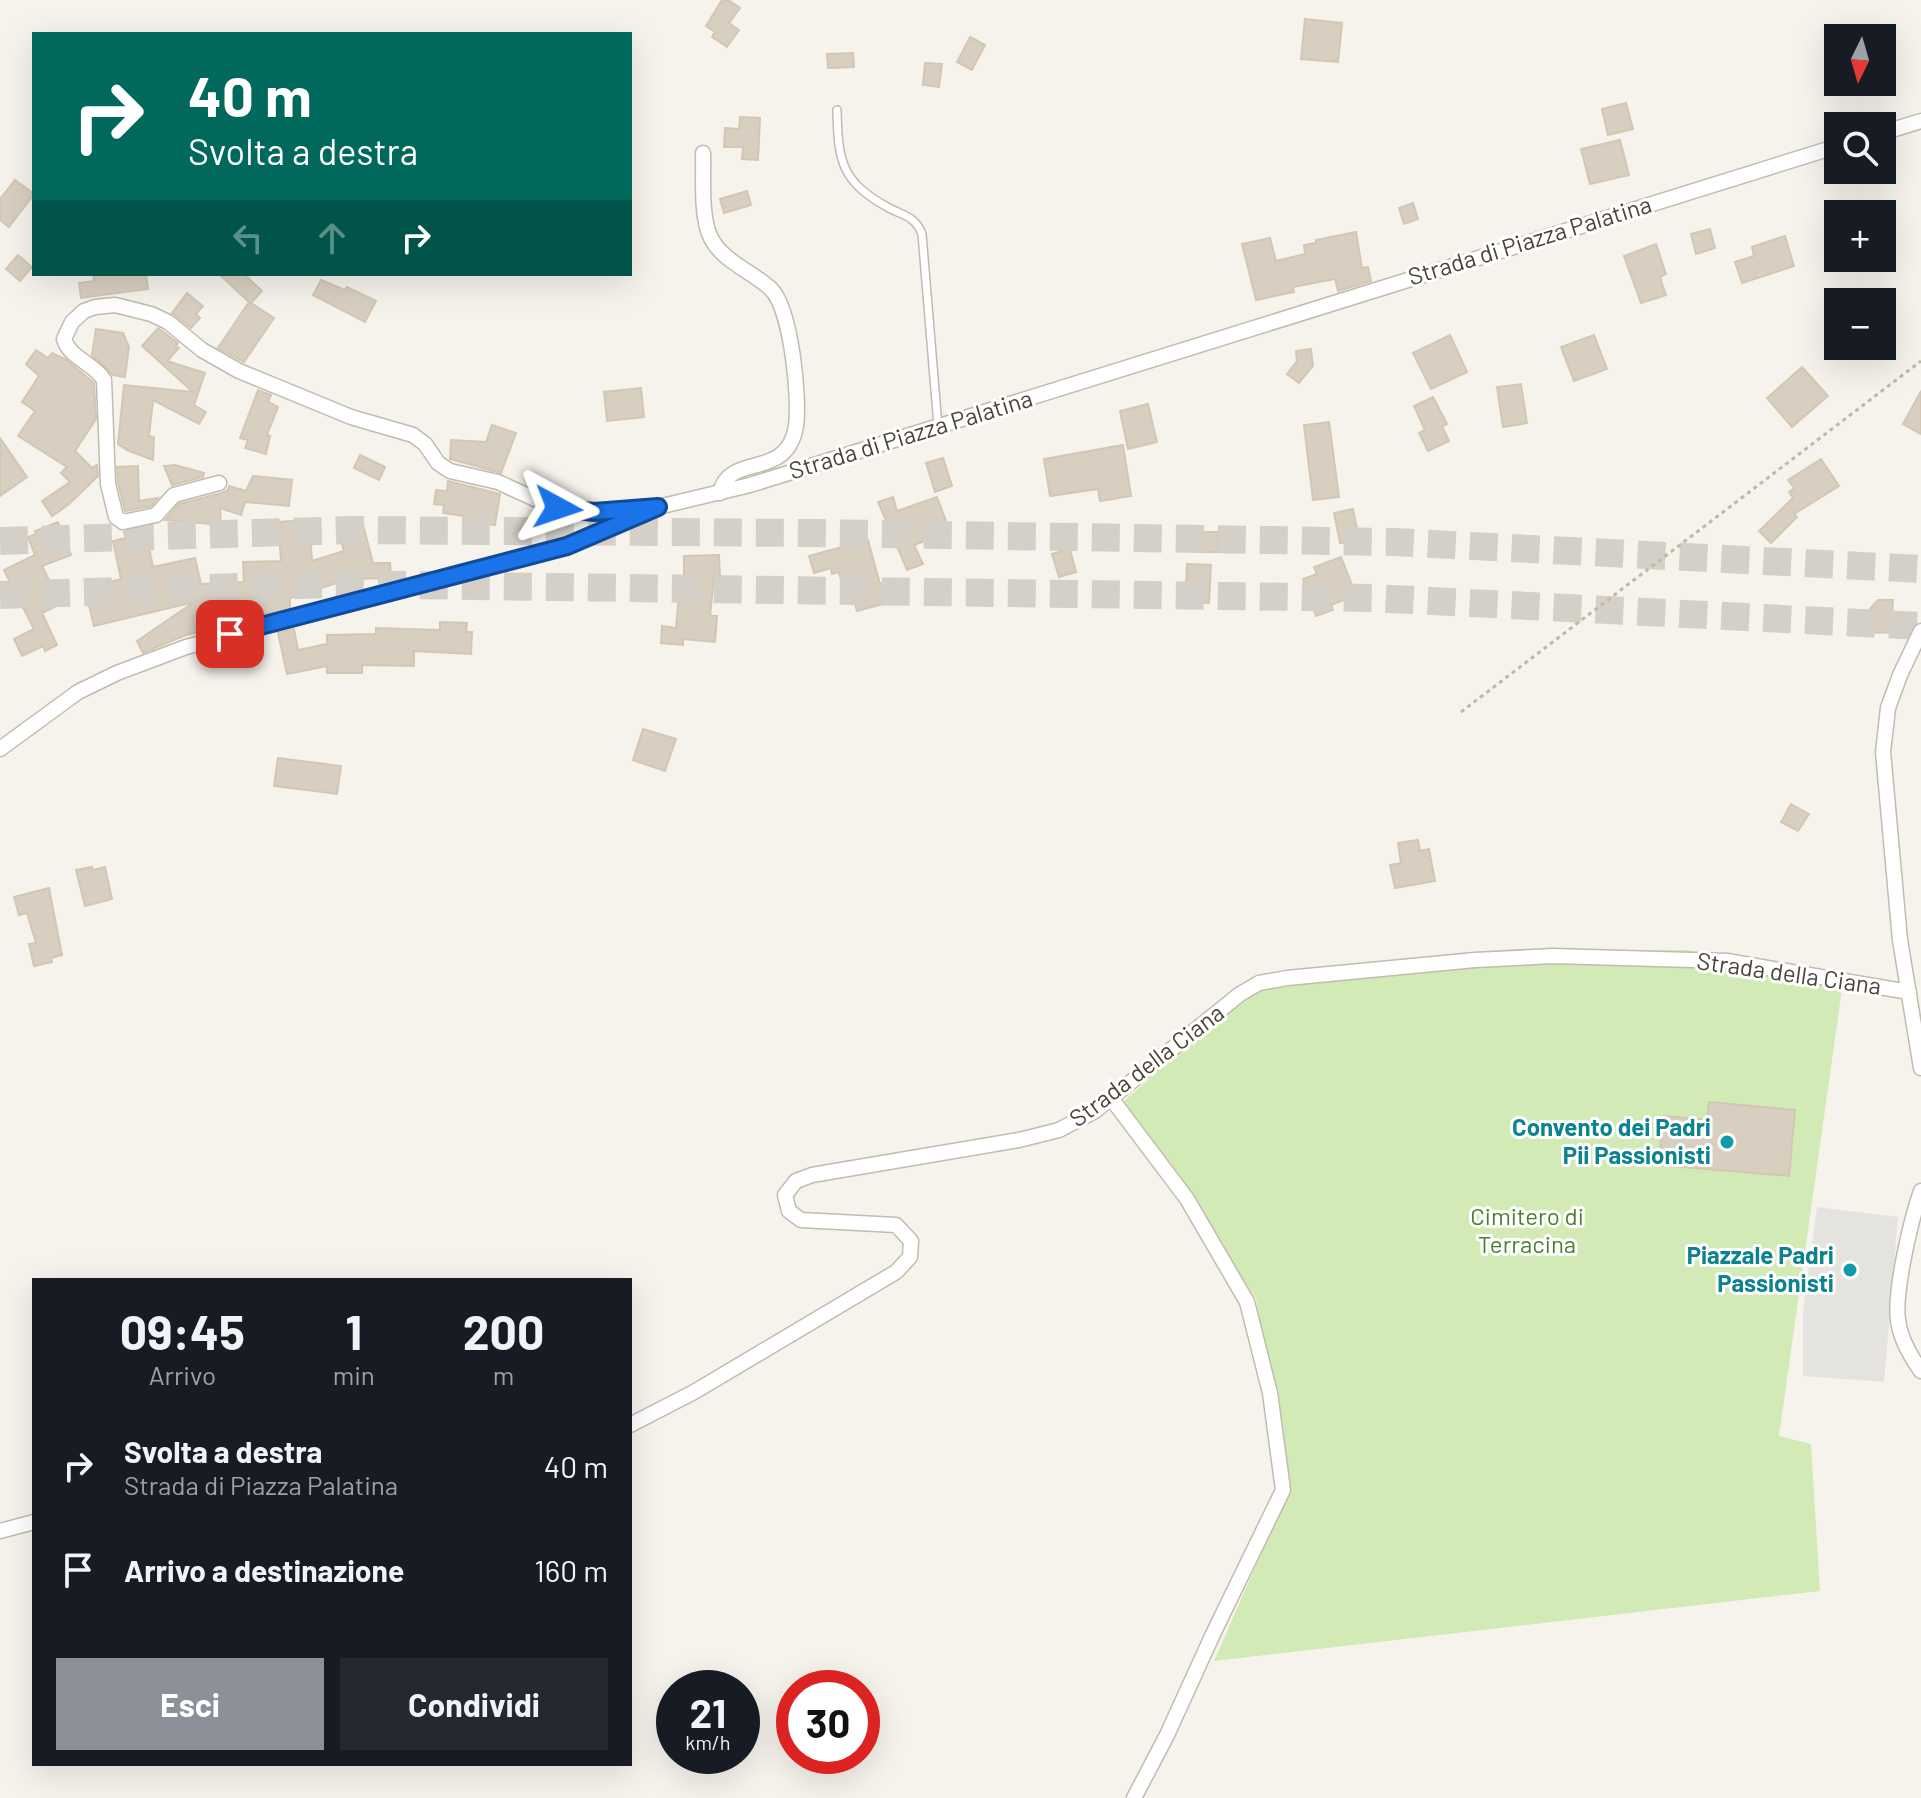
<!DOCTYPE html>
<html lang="it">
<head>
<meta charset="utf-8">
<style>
  body { margin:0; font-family:Barlow,sans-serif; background:#242831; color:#f1f3f6; height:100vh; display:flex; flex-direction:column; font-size:30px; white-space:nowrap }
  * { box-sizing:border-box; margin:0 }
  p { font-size:26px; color:#9ea1a6 }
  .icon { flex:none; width:44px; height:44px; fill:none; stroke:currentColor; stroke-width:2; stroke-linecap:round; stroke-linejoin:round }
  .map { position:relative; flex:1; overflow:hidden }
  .panel { position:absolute; left:32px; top:1278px; width:600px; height:488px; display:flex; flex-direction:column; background:#171b24; border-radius:0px; box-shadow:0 8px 32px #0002 }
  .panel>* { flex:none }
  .banner { position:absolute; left:32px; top:32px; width:600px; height:244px; border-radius:0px; box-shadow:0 8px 32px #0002; background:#00695c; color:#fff; overflow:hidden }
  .needle { width:52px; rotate:185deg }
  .tools { position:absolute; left:1824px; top:24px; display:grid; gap:16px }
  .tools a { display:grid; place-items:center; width:72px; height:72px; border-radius:0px; background:#171b24; box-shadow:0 8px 32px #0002; font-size:40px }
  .speed { position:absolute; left:656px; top:1670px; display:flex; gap:16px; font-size:40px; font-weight:700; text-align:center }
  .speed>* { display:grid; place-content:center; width:104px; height:104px; border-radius:50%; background:#171b24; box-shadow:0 8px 32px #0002; line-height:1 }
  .speed small { font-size:20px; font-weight:400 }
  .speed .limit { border:12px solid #d22; background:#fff; color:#111 }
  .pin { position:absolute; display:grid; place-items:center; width:68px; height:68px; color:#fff; margin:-34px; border-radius:16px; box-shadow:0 4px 12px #0006 }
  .me { position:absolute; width:88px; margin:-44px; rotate:95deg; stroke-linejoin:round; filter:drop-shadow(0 0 6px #0008) }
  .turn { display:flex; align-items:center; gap:28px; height:168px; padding:0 24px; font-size:36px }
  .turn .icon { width:104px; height:104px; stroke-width:2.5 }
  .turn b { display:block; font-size:56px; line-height:68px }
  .lanes { display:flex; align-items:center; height:76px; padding:0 24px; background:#0003; justify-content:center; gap:40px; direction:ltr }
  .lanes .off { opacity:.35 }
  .eta { display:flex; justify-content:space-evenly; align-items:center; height:136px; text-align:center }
  .eta b { font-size:48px; font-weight:700; line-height:56px }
  .action { display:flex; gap:16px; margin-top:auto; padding:16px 24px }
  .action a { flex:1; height:92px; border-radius:0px; background:#8c9099; color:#fff; font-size:32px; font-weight:700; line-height:92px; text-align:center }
  .action a+a { background:#242831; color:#f1f3f6 }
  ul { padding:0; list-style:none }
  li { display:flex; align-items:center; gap:24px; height:104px; padding:0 24px }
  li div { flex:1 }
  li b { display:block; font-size:30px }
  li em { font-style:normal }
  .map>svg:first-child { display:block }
</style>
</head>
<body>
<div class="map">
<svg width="1921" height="1798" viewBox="0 0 1921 1798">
  <rect width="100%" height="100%" fill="#f6f3ec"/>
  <path fill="#d2eab5" d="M1685 950 1789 963 1844 975 1779 1436 1811 1444 1820 1591 1214 1661 1290 1488 1256 1299 1124 1101 1258 985 1519 951Z"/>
  <path fill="#e5e3e0" d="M1817 1207 1898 1217 1884 1382 1803 1376V1312Z"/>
  <g fill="#d8cfc1" stroke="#d3c7b4" stroke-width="2">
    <path d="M722 0H728L740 8 729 23 739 30 727 47 712 37 715 32 706 26Z"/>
    <path d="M1305 19 1342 23 1338 62 1301 59Z"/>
    <path d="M970 37 985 45 972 70 957 62Z"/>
    <path d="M853 53 854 67 828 68 827 54Z"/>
    <path d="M925 63 942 64 939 87 923 85Z"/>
    <path d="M1626 103 1633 129 1608 135 1602 109Z"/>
    <path d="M740 117 760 118 758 160 742 159 743 147H724L725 128 739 129Z"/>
    <path d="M1620 140 1629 175 1590 184 1581 149Z"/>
    <path d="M15 180 34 194 9 227 0 220V199Z"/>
    <path d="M747 191 751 205 724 213 720 199Z"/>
    <path d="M1413 203 1418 219 1404 224 1399 208Z"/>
    <path d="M1710 229 1715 248 1696 254 1691 234Z"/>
    <path d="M1356 232 1362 268 1368 267 1371 281 1338 291 1335 279 1293 287 1294 292 1256 300 1242 244 1270 238 1276 261 1305 254 1304 245 1316 243V240Z"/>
    <path d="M1785 236 1794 266 1742 283 1735 262 1754 256 1752 247Z"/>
    <path d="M1656 244 1666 274 1660 277 1666 295 1641 303 1624 256Z"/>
    <path d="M18 255 32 267 20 281 6 269Z"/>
    <path d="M93 274H146L148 289 81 298 79 283 94 281Z"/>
    <path d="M219 274H244L262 291 251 303 274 318 244 362 218 348 249 302Z"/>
    <path d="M321 280 345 290 347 287 376 301 365 322 313 295Z"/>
    <path d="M187 293 203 306 196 314 200 318 191 328 172 313Z"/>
    <path d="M158 328 178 343 176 346 179 348 167 361 205 373 194 405 206 412 199 424 153 400 149 436 154 437 153 460 127 450 118 444 124 385 193 392 142 346Z"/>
    <path d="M96 329 123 333 129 347 125 377 113 375 92 355Z"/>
    <path d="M1450 335 1467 372 1431 389 1413 353Z"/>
    <path d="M1594 335 1607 369 1574 381 1561 347Z"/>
    <path d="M1311 349 1313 366 1299 383 1287 374 1297 361 1296 351Z"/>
    <path d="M36 350 48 358 52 353 65 359 94 383 96 419 75 451 92 468 97 465 98 476 68 505 52 516 42 501 70 482 61 473 67 467 18 436 35 411 22 402 39 376 26 364Z"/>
    <path d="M1802 367 1828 396 1792 427 1767 398Z"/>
    <path d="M1521 384 1527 423 1503 427 1497 387Z"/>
    <path d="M641 388 644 417 607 421 604 392Z"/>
    <path d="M258 390 271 395 268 402 278 407 267 435 270 436 266 454 245 448 248 440 240 438Z"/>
    <path d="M1921 391V434L1903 424Z"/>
    <path d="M1433 397 1447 424 1442 426 1449 441 1428 451 1419 433 1425 430 1414 406Z"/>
    <path d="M1148 404 1157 442 1128 449 1120 411Z"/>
    <path d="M1329 422 1339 497 1313 500 1304 425Z"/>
    <path d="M492 425 516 433 501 473 450 459 451 440 486 442Z"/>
    <path d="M0 438 27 477 0 496Z"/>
    <path d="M1123 445 1131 496 1100 501 1098 489 1050 496 1044 459Z"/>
    <path d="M360 455 385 467 379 480 354 468Z"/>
    <path d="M943 458 952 486 935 492 926 463Z"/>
    <path d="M1821 459 1839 486 1794 514 1797 517 1771 543 1759 531 1793 498 1789 492 1794 488 1788 480Z"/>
    <path d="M175 465 204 473 203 477 172 485 164 466Z"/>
    <path d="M138 466 139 501 158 498 151 506 125 511 118 483 117 467Z"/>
    <path d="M253 476 292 480 289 506 245 502 241 515 220 508 221 525 165 520 179 504 222 493 228 490 229 486 246 491Z"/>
    <path d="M448 481 500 494 495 525 463 520 464 516 443 513 444 505 434 504 436 490 447 491Z"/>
    <path d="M893 497 897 511 937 497 950 532 914 545 923 564 907 570 878 502Z"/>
    <path d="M1353 509 1359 540 1340 543 1334 513Z"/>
    <path d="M309 520 312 561 344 551 339 534 344 533 342 526 362 521 373 563H390L391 578 349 579 290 598V609L186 635 143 653 137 641 194 602 94 626 85 588 121 579 113 541 126 538 124 532 145 528 153 567 195 558 201 584 244 582 243 562 281 561 278 522Z"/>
    <path d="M58 522 71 555 42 566 61 604 42 613 57 645 45 651 43 646 22 656 14 639 34 629 4 570 35 555 28 537 36 534 35 531Z"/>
    <rect x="1201" y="532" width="17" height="20"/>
    <path d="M868 540 880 584 888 582 894 601 857 611 851 588 843 589 839 572 832 574 831 568 814 573 809 556Z"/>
    <path d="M1070 549 1076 572 1059 577 1052 554Z"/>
    <path d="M719 555 720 577H714L710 616H717L715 642 683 639V645L661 643 662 626 676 628 679 593 684 594V556Z"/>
    <path d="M1341 557 1356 595 1331 605 1333 610 1316 616 1303 579 1317 574 1314 567Z"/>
    <path d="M1187 564 1211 565 1209 603 1185 602Z"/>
    <path d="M1878 600H1893L1892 616H1911V628L1904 632 1861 633V619Z"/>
    <path d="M440 622 467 623 466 632H472L471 654 414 651V666L362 665V673H327V666L287 674 278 633 294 629 298 650 327 644V635L376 634V628L440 630Z"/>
    <path d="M643 729 676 739 665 771 633 760Z"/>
    <path d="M278 758 341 766 337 794 274 786Z"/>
    <path d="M1791 804 1809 814 1798 831 1781 822Z"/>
    <path d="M1418 840 1420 851 1429 849 1435 881 1395 888 1390 865 1401 863 1398 843Z"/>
    <path d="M92 867 93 870 105 867 112 899 85 906 76 870Z"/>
    <path d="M49 888 62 955 51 958 52 962 34 966 29 944 36 943 27 913 19 915 14 897Z"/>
    <path d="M1709 1102 1795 1110 1789 1176 1659 1165 1663 1116 1707 1120Z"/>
  </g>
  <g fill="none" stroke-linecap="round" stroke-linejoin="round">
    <g stroke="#d4d0c8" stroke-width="28" stroke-dasharray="28 14" stroke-linecap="butt">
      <path d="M0 541 351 530 813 533 1394 542 1921 569"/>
      <path d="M0 595 328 584 1373 598 1921 626"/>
    </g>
    <defs>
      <path id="lane" d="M837 110C838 161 841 182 889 208 904 216 915 216 922 234L938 426"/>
      <g id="street">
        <path d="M1882 133 1921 121"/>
        <path d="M703 153C704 176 700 217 711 238 722 261 753 272 771 289 791 309 800 397 796 426 787 482 729 451 720 493"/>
        <path d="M219 483 174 495 156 515 123 522 116 517 108 484 104 380C94 363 70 359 64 339L72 322 84 311 95 307 115 305 151 314 168 322 202 350 239 371 351 417 413 435 425 444 438 463 450 471 498 482 548 505 568 510 594 512 645 508"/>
        <path d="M1921 631 1900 675 1888 708 1883 752 1900 940 1921 1068"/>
        <path d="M0 749 78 692 117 673 186 647 567 546 658 507 750 485 1838 146"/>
        <path d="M1111 1098 1187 1199 1247 1302 1270 1393 1283 1490 1213 1634 1167 1735 1134 1798"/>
        <path d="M1921 1191C1911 1219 1894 1292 1898 1320 1900 1339 1911 1357 1921 1371"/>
        <path d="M630 1425 694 1392 896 1272 910 1257 911 1241 896 1225 801 1220 789 1211 785 1195 796 1181 812 1175 1019 1140 1059 1130 1095 1111 1240 994 1259 983 1287 978 1475 960 1553 956 1727 961 1909 992"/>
        <path d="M0 1531 34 1522"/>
      </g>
    </defs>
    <use href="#lane" stroke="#c2bbae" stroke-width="10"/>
    <use href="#street" stroke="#c2bbae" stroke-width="17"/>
    <path stroke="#c4b79f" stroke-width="3" stroke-dasharray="4 4" stroke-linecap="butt" d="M1461 712 1921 361"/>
    <use href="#lane" stroke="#fff" stroke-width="7"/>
    <use href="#street" stroke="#fff" stroke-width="14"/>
  </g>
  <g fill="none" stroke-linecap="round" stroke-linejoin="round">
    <defs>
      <path id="route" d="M230 634 567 546 658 507 594 512 558 508"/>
    </defs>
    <use href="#route" stroke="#114b97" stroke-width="20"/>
    <use href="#route" stroke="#1a73e8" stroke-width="14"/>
  </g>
  <g fill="#0f9aa8" stroke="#fff" stroke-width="3">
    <circle cx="1727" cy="1142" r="8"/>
    <circle cx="1850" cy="1270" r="8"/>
  </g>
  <g text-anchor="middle" stroke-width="6" stroke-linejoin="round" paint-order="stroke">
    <g font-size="24" fill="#4b4439" stroke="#fff">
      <text transform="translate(1530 241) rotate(-17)" y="8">Strada di Piazza Palatina</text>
      <text transform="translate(911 435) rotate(-17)" y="8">Strada di Piazza Palatina</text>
      <text transform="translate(1789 974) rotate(8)" y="8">Strada della Ciana</text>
      <text transform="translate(1147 1066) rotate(-37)" y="8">Strada della Ciana</text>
    </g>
    <g font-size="24" font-weight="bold" fill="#0d838f" stroke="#fff" text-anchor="end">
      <text x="1711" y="1136">Convento dei Padri<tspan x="1711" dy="28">Pii Passionisti</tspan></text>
      <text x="1834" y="1264">Piazzale Padri<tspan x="1834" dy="28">Passionisti</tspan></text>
    </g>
    <g font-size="24" fill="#4a7f2a" stroke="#fff">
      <text x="1527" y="1225">Cimitero di<tspan x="1527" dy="28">Terracina</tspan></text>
    </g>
  </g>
</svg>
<div class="tools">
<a><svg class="needle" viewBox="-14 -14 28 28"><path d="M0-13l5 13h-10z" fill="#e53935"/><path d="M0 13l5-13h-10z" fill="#9ea1a6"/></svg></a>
<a><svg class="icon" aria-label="search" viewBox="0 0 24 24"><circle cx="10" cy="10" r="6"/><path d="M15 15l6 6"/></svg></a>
<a>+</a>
<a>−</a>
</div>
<div class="speed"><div>21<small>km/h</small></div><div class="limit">30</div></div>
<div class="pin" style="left:230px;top:634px;background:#d93025"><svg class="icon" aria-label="arrive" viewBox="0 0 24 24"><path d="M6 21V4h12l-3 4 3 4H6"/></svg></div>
<svg class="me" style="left:558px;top:508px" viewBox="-20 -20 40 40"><path d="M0-17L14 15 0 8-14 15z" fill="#1a73e8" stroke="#fff" stroke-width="4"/></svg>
<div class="banner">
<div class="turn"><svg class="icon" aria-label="right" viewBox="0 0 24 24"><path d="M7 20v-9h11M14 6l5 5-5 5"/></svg><div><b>40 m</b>Svolta a destra</div></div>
<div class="lanes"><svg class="icon off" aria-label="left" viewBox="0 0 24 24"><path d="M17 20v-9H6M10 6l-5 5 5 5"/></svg><svg class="icon off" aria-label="ahead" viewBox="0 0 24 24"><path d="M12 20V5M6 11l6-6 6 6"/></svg><svg class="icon" aria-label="right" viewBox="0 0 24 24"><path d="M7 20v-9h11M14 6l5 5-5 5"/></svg></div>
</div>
<section class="panel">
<div class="eta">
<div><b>09:45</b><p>Arrivo</p></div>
<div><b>1</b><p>min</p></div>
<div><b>200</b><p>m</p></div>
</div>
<ul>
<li><svg class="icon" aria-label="right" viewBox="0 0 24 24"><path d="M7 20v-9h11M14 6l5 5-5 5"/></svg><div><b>Svolta a destra</b><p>Strada di Piazza Palatina</p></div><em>40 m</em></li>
<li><svg class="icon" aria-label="arrive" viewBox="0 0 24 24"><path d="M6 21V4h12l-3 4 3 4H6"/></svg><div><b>Arrivo a destinazione</b></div><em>160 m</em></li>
</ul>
<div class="action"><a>Esci</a><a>Condividi</a></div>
</section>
</div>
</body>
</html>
